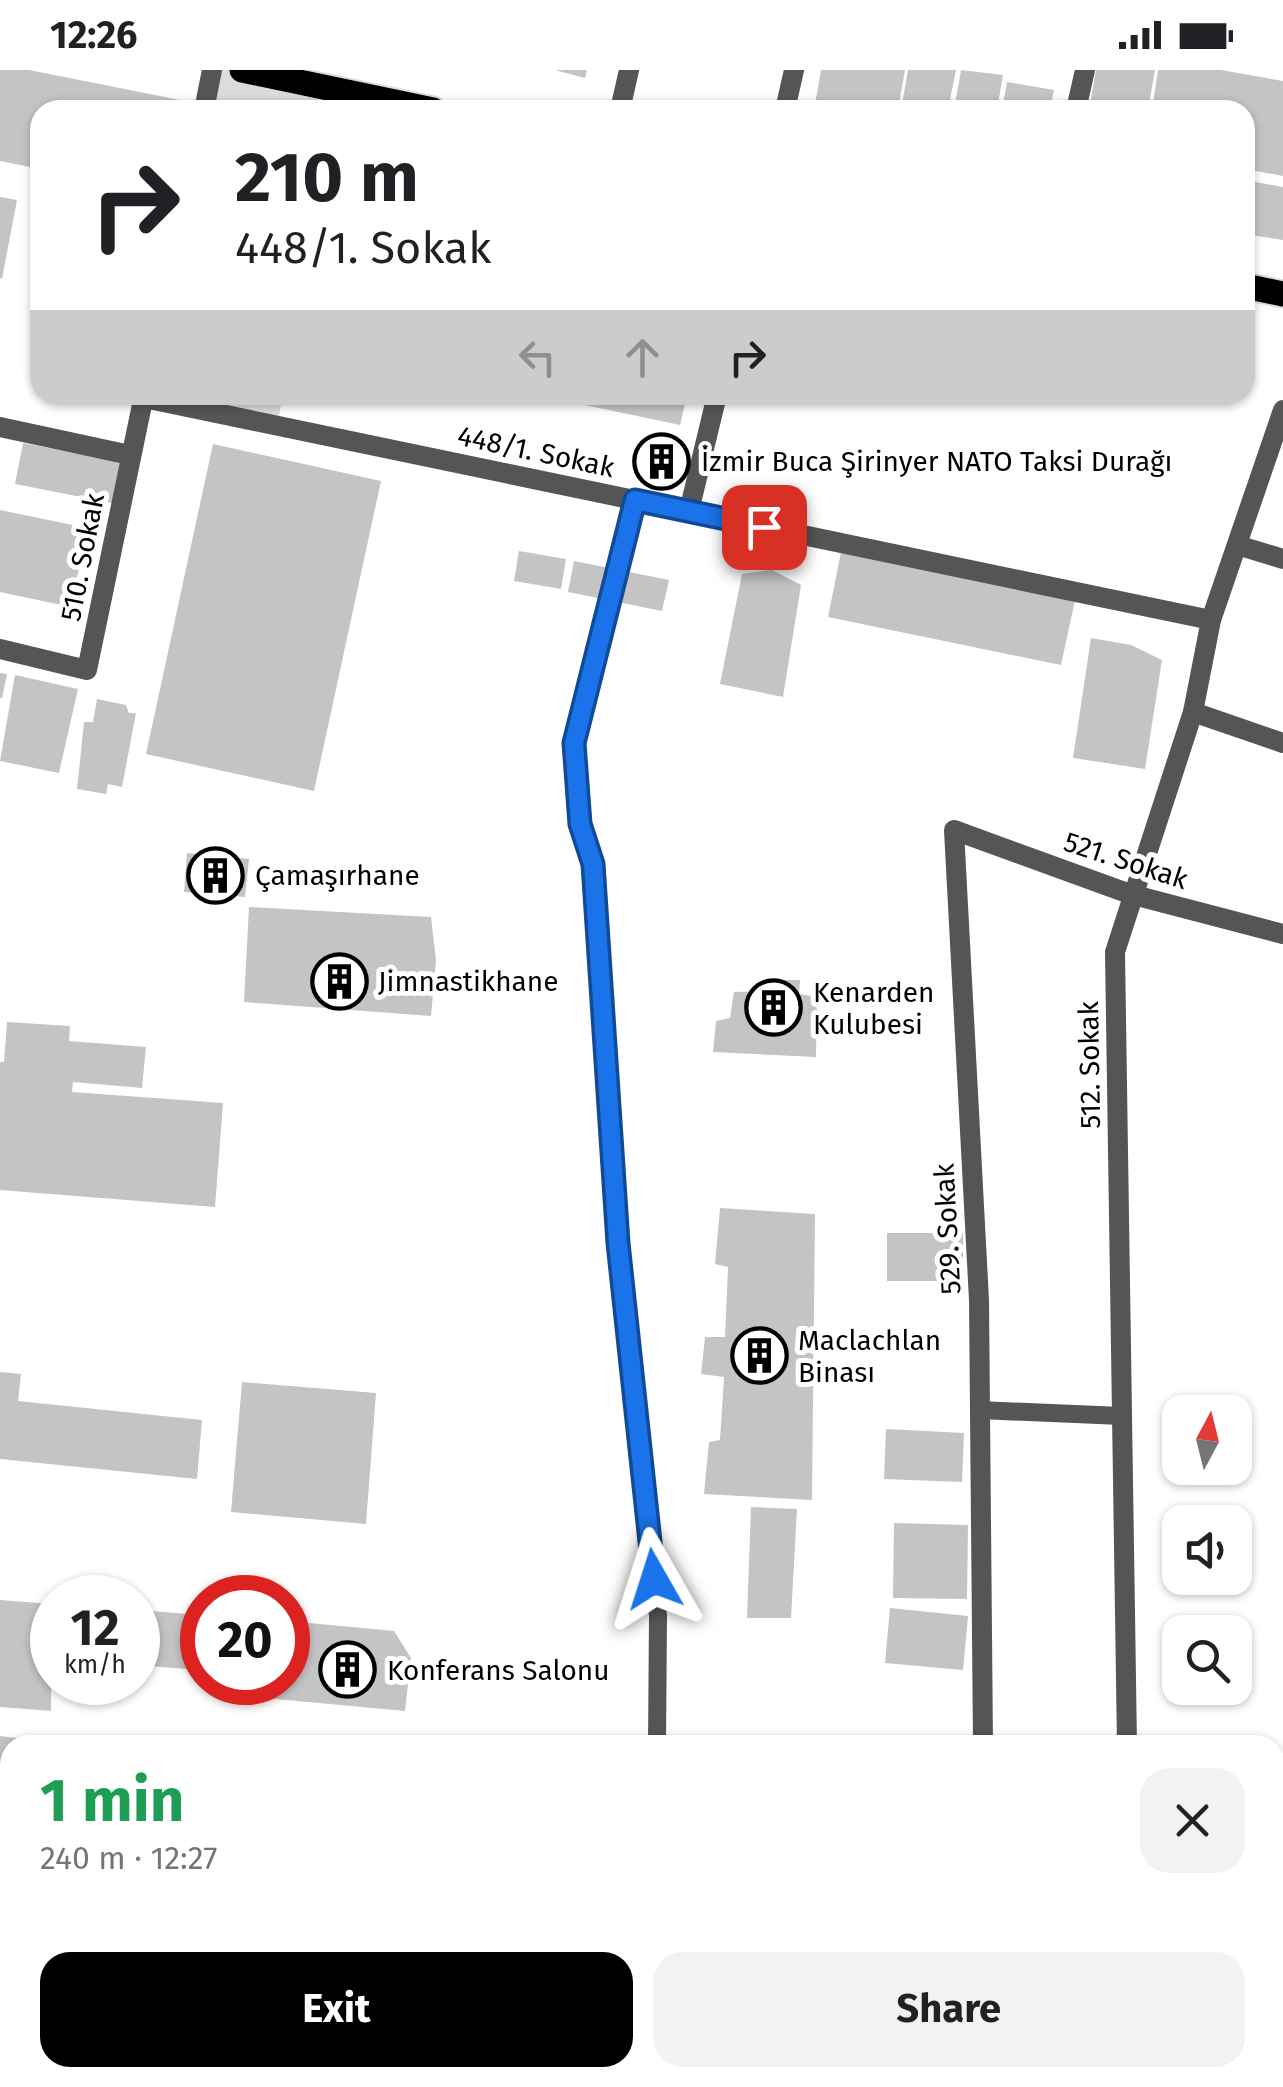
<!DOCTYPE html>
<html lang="en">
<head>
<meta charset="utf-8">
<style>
  body { margin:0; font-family:"Fira Sans",sans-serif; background:#f2f2f2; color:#202124; height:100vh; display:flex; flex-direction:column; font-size:38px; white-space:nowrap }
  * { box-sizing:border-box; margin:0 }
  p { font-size:32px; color:#757577 }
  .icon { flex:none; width:55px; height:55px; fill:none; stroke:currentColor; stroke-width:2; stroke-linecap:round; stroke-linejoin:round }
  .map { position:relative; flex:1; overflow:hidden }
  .side { position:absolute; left:0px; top:1665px; width:1285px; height:352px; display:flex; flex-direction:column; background:#fff; border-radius:30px 30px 0 0; box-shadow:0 2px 8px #0004 }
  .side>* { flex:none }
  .guide { position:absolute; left:30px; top:30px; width:1225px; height:305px; border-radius:30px; box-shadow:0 2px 8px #0004; background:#fff; color:#202124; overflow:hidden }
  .needle { width:65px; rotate:7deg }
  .fabs { position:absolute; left:1162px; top:1325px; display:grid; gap:20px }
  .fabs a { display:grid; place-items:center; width:90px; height:90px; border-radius:20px; background:#fff; box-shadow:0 2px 8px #0004; font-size:50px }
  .speed { position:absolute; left:30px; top:1505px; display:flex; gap:20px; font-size:50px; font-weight:700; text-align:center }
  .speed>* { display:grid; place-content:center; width:130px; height:130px; border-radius:50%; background:#fff; box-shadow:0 2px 8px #0004; line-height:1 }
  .speed small { font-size:25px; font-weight:400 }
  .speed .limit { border:15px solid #d22; background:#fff; color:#111 }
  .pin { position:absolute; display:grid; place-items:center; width:85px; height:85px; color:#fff; margin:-42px; border-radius:20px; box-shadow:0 5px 15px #0006 }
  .me { position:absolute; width:110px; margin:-55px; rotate:354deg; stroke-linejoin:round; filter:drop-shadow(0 0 8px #0008) }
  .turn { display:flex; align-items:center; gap:35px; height:210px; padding:0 40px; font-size:45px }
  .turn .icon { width:130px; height:130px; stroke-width:2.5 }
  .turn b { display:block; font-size:70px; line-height:85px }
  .lanes { display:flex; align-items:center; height:95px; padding:0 40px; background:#0003; justify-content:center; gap:50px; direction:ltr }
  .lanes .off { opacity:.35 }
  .round { display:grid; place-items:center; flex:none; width:105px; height:105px; border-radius:30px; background:#f2f2f2 }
  .head { display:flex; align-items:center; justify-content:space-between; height:170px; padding:0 40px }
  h1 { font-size:60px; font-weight:700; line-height:75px; color:#1e9e55 }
  .cta { display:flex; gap:20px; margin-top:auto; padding:20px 40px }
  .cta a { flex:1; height:115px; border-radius:30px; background:#000; color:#fff; font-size:40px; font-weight:700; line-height:115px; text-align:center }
  .cta a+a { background:#f2f2f2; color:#202124 }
  .status { display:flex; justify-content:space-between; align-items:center; height:70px; padding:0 50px; background:#fff; direction:ltr }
  .status svg { height:28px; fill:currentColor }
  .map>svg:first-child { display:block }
</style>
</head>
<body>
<div class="status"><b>12:26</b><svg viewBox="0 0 49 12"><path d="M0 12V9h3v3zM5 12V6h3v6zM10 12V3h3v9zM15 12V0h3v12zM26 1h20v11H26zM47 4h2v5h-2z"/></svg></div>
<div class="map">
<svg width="1283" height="2017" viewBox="0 0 1283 2017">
  <rect width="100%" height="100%" fill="#fff"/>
  <g fill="#dcdcdc">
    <path d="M212 0H242L433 40H204Z"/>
    <path d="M144 325H283L277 355Z"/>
  </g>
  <g fill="#c4c4c4">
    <path d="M0 0H29L190 32 188 40H40V99L0 91Z"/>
    <path d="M555 0H587L585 8Z"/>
    <path d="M821 0H905L898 40H814Z"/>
    <path d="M908 0H956L948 40H901Z"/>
    <path d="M961 0 1003 5 997 40H954Z"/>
    <path d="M1096 0H1155L1148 40H1089Z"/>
    <path d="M1158 0H1221L1283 11V106L1245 99V40H1152Z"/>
    <path d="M1007 12 1054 20 1050 40H1002Z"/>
    <path d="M1250 111 1283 117V170L1245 164Z"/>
    <path d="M0 127 17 130 2 209 0 208Z"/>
    <path d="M577 325H687L680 355 575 333Z"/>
    <path d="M23 373 120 392 112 433 15 414Z"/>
    <path d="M650 373 680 378 674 410 644 404Z"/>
    <path d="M213 374 381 411 314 721 146 684Z"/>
    <path d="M0 440 87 458 71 537 0 522Z"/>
    <path d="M519 481 566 489 561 519 514 511Z"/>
    <path d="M841 482 1075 530 1061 595 828 547Z"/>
    <path d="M574 491 669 510 662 541 568 522Z"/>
    <path d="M772 500 801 515 783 627 720 614 742 504Z"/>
    <path d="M1091 568 1131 575 1162 590 1145 699 1073 688Z"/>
    <path d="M0 603 7 604 2 628H0Z"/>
    <path d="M15 605 78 619 59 703 0 691Z"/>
    <path d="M97 629 126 635 129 643H136L122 717 108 714 106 724 77 719 84 652H93Z"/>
    <path d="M187 783 249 789 245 827 184 822Z"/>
    <path d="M249 837 431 847 436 890 431 946 244 932Z"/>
    <path d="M774 910H800L799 924 817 927 816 987 713 982 716 951 730 948 734 922 771 921Z"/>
    <path d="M7 952 70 956 69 971 146 977 142 1018 73 1012 72 1022 223 1033 215 1137 0 1120V992H4Z"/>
    <path d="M720 1138 815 1144 812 1430 704 1424 709 1372 720 1370 724 1307 701 1304 705 1267H725L728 1197 715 1194Z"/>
    <rect x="887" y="1163" width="76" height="48"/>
    <path d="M0 1302 21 1304 18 1331 202 1350 197 1409 0 1389Z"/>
    <path d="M242 1312 376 1323 366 1454 231 1442Z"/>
    <path d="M886 1359 964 1363 962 1412 884 1409Z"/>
    <path d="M751 1437 797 1439 791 1548H747Z"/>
    <path d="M894 1453 968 1455 967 1529 893 1528Z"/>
    <path d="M0 1530 52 1534 51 1641 0 1637Z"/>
    <path d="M890 1538 968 1546 963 1600 885 1593Z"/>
    <path d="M138 1540 201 1545 197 1600 138 1595Z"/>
    <path d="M288 1551 394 1561 411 1588 405 1641 243 1626 244 1612H288Z"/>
    <path d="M0 1666 35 1670V1675H10V1710L0 1709Z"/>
  </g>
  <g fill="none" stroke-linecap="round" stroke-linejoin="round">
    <defs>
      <g id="primary">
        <path d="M242 0 433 40"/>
        <path d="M1245 216 1283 224"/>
      </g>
    </defs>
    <use href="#primary" stroke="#dbdbdb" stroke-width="29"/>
    <g stroke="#555" stroke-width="18">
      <path d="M635 430 574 673 580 753 593 794 619 1173 658 1546 657 1675"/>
      <path d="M979 1340 1122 1346"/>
      <path d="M0 1784 10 1788"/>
      <path d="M32 2017V2008"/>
      <path d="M363 2017 364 2008"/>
      <path d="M571 2017V2008"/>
      <path d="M646 2017 647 2008"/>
    </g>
    <g stroke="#555" stroke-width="20">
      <path d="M204 40 212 0"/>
      <path d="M620 40 629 0"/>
      <path d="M785 40 794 0"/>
      <path d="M1076 40 1085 0"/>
      <path d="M144 328 1211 550"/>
      <path d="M0 357 130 385"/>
      <path d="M689 441 717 325"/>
      <path d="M1237 475 1283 489"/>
      <path d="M0 579 87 600 144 325"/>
      <path d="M1193 642 1283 673"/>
      <path d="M983 1675 979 1230 954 760 1130 824 1283 864"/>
      <path d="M1127 1675 1115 882 1193 642 1211 550 1283 340"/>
      <path d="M1174 2008 1194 2017"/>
      <path d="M1050 2017 1052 2008"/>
    </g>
    <use href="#primary" stroke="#000" stroke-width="25"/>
  </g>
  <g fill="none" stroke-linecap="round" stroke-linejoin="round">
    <defs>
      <path id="route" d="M654 1509 618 1173 593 794 580 754 574 673 635 430 764 457"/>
    </defs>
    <use href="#route" stroke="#114b97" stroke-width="25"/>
    <use href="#route" stroke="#1a73e8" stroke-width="18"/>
  </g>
  <defs>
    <symbol id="building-ring" viewBox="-11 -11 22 22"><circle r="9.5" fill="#fff" stroke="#000" stroke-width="1.5"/><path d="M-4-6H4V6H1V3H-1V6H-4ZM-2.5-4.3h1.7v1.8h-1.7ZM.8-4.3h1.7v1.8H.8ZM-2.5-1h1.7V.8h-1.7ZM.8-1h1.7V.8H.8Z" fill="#000"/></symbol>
  </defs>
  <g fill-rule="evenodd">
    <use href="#building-ring" x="630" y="360" width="63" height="63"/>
    <use href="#building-ring" x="184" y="774" width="63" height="63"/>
    <use href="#building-ring" x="308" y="880" width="63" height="63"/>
    <use href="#building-ring" x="742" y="906" width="63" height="63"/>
    <use href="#building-ring" x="728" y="1254" width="63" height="63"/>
    <use href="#building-ring" x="316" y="1568" width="63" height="63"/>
  </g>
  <g text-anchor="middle" stroke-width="10" stroke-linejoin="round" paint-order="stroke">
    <g font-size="28" fill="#000" stroke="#fff">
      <text transform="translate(536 381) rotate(12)" y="10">448/1. Sokak</text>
      <text transform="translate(82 487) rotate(-79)" y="10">510. Sokak</text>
      <text transform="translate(1126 790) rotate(18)" y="10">521. Sokak</text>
      <text transform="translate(1089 995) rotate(-91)" y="10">512. Sokak</text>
      <text transform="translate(947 1159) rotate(-93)" y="10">529. Sokak</text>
    </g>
    <g font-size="28" fill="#000" stroke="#fff" text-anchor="start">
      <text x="701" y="401">İzmir Buca Şirinyer NATO Taksi Durağı</text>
      <text x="255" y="815">Çamaşırhane</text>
      <text x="378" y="921">Jimnastikhane</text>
      <text x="813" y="932">Kenarden<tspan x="813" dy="32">Kulubesi</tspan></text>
      <text x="798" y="1280">Maclachlan<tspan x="798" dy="32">Binası</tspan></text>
      <text x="387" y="1610">Konferans Salonu</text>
    </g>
  </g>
</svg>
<div class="fabs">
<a><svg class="needle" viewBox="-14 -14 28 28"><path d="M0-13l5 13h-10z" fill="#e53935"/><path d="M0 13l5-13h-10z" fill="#757577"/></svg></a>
<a><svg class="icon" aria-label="sound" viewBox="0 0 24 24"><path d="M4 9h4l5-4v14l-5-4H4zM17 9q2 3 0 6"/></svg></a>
<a><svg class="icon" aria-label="search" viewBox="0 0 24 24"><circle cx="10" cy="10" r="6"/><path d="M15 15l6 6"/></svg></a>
</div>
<div class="speed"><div>12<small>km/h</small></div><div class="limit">20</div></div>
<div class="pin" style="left:764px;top:457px;background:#d93025"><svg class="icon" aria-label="arrive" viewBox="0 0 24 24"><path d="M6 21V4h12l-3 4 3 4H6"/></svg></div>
<svg class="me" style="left:654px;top:1509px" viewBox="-20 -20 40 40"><path d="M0-17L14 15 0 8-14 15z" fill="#1a73e8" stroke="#fff" stroke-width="4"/></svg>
<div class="guide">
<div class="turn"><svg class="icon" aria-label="right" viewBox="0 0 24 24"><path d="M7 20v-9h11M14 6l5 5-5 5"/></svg><div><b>210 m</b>448/1. Sokak</div></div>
<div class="lanes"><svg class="icon off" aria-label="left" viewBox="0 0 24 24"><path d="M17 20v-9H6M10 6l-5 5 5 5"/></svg><svg class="icon off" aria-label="ahead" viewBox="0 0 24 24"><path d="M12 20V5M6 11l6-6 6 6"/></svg><svg class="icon" aria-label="right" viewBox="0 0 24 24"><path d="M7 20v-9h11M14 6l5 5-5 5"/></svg></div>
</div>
<section class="side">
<div class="head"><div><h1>1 min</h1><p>240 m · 12:27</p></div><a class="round"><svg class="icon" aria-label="close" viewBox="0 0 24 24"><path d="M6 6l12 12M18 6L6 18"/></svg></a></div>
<div class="cta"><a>Exit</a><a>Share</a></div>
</section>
</div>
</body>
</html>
